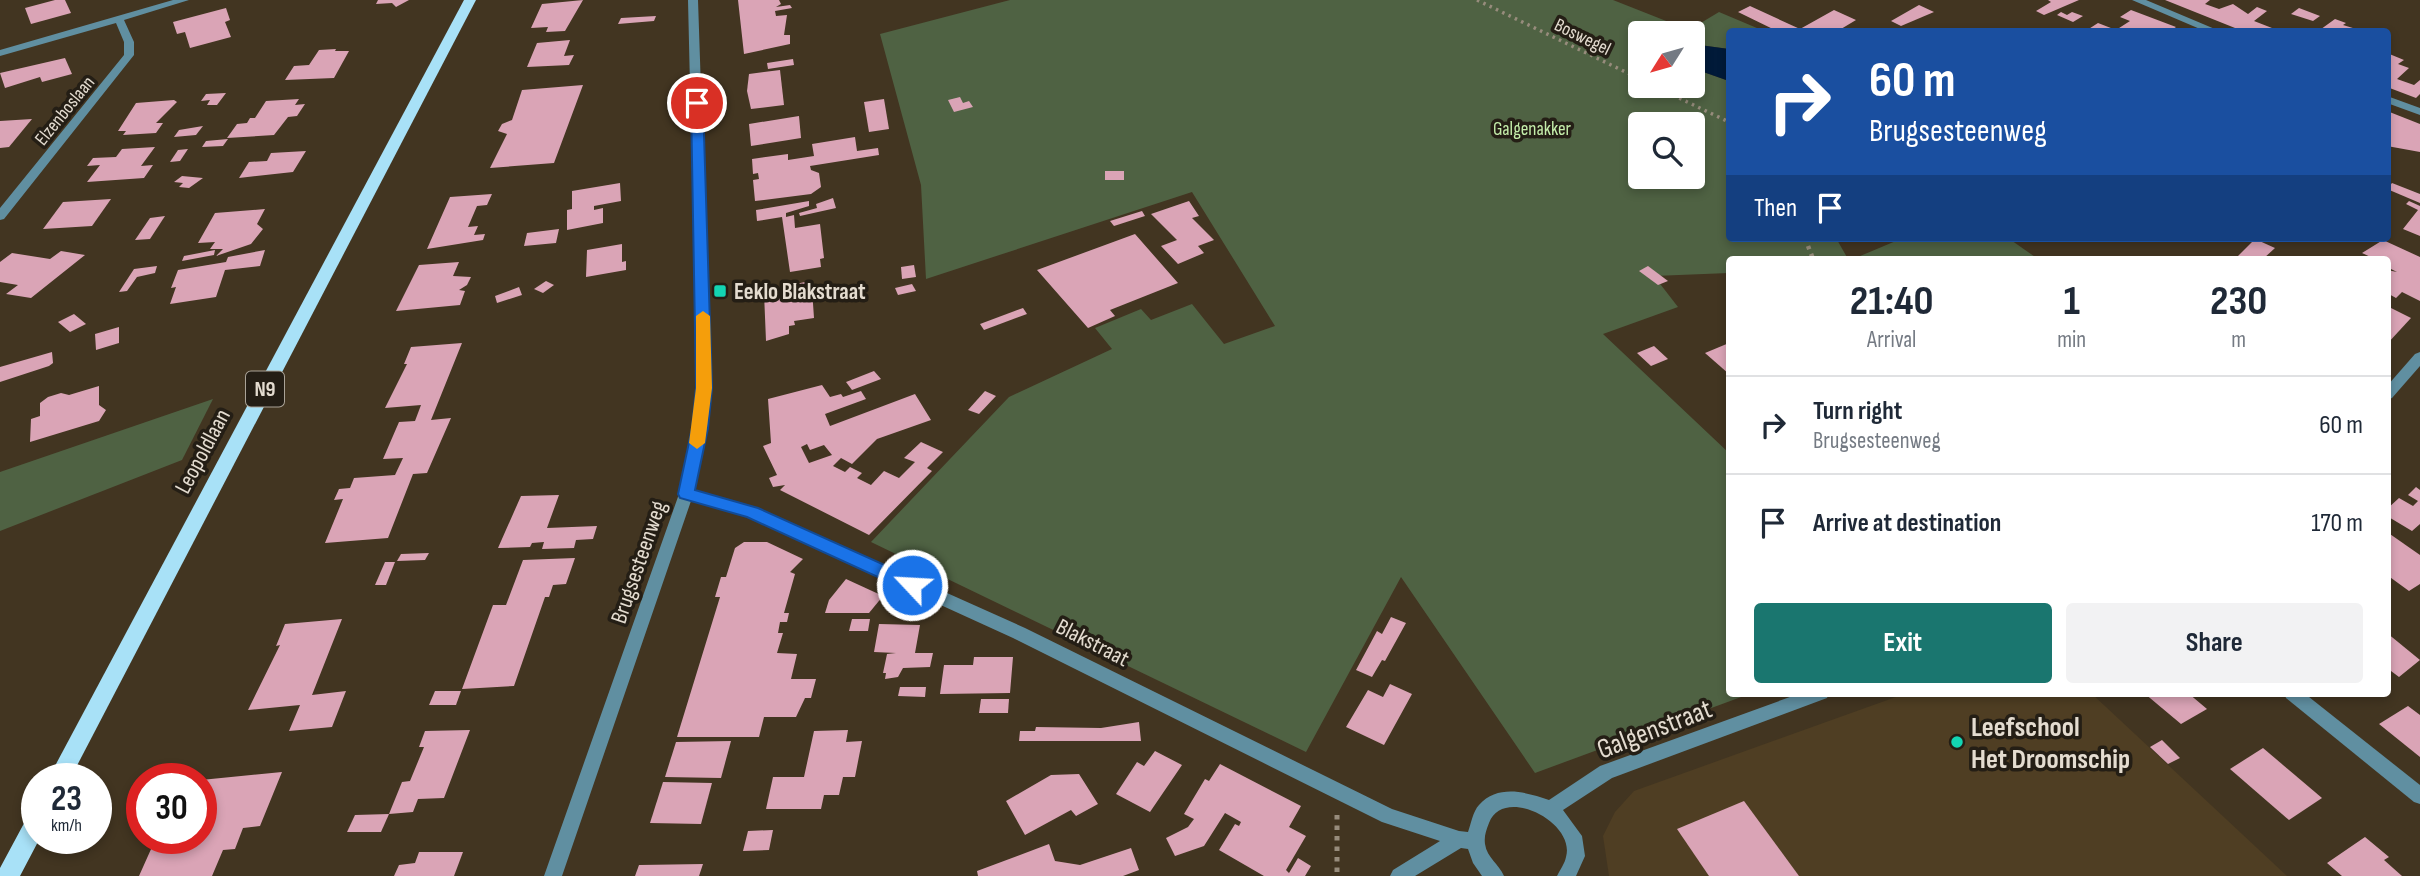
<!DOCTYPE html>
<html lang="en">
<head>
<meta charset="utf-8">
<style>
  body { margin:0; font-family:"Sofia Sans Condensed",sans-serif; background:#f2f2f3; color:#1f2937; height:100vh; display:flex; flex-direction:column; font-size:26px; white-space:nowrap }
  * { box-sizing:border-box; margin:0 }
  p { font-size:23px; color:#747a83 }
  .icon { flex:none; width:38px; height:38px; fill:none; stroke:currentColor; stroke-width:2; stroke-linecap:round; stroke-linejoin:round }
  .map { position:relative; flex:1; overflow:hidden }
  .panel { position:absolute; left:1726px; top:256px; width:665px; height:441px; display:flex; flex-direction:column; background:#fff; border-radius:7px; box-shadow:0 4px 10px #0003 }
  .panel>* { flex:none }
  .hud { position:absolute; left:1726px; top:28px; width:665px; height:214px; border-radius:7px; box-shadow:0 4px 10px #0003; background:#1a4fa0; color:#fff; overflow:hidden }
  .needle { width:46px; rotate:233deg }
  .buttons { position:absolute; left:1628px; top:21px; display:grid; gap:14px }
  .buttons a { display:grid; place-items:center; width:77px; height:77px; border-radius:7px; background:#fff; box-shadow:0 4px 10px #0003; font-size:35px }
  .speed { position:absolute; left:21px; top:763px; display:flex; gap:14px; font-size:35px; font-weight:700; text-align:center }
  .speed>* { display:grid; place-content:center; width:91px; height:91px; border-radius:50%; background:#fff; box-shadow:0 4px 10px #0003; line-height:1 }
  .speed small { font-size:18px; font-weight:400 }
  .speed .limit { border:10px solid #d22; background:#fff; color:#111 }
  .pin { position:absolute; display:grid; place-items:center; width:60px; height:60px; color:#fff; margin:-30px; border:4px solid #fff; border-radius:50%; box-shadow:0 2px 7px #0007 }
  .me { position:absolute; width:77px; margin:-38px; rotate:295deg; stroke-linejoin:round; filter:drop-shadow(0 0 5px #0008) }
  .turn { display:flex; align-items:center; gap:24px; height:147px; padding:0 28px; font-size:32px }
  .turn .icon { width:91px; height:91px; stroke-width:2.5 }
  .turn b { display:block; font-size:49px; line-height:60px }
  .then { display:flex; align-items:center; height:66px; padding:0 28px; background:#0003; gap:14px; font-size:26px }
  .eta { display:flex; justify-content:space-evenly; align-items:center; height:119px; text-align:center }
  .eta b { font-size:42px; font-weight:700; line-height:49px }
  .button { display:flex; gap:14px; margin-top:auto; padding:14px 28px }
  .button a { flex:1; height:80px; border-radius:7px; background:#1a766f; color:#fff; font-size:28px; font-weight:700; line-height:80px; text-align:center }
  .button a+a { background:#f2f2f3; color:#1f2937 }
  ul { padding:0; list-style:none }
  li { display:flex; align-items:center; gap:21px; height:98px; padding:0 28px; border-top:2px solid #e0e1e3 }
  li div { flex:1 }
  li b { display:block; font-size:26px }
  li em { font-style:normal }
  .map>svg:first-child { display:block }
</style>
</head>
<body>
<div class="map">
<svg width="2420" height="876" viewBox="0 0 2420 876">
  <rect width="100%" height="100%" fill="#423521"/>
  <path fill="#4f3e23" d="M1907 693H2091L2287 876H1609L1603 836 1615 812 1634 791Z"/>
  <g fill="#4f6243" fill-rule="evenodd">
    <path d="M1010 0H1613L1689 30 1719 12 1764 31 1729 32V49L1692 44V33H1640V86H1692V68L1729 81V238H1836L1848 259H1729V273L1654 276 1678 307 1603 334 1729 453V693H1752L1535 773 1401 577 1306 752 871 542 1009 397 1112 349 1095 328 1141 309 1151 320 1192 304 1224 344 1275 326 1192 192 926 279 921 185 880 34ZM1640 124H1692V177H1640Z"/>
    <path d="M1903 238H2008L2038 259H1853Z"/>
    <path d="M213 399 182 460 0 531V472Z"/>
  </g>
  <path fill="#011a39" d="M1692 44 1729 49V81L1692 68Z"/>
  <g fill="#daa4b6" fill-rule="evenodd">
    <path d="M55 0H65L71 13 31 24 25 8Z"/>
    <path d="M378 0H409L396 7 392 3 376 4Z"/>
    <path d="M583 0 565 31 546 32 548 27 531 28 542 4Z"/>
    <path d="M738 0H779L781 4 776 7 790 5 792 8 775 11 776 16 787 15 784 35H790V44L744 54Z"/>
    <path d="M2048 0H2079L2044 15 2036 11 2051 2Z"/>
    <path d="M2165 0H2210L2205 4 2219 9 2233 4 2248 14 2257 7 2267 11 2254 21 2272 28 2267 32H2245Z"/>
    <path d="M1919 5 1934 12 1901 26 1891 21Z"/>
    <path d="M1750 6 1800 29 1834 10 1856 20 1836 32H1779L1738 12Z"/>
    <path d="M226 8 230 20 225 22 231 37 190 48 185 32 177 34 173 22Z"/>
    <path d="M2299 8 2320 16 2313 21 2291 14Z"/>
    <path d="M2131 10 2176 27 2169 32H2084L2098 23 2116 30 2130 21 2120 17Z"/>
    <path d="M2061 12 2067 15 2072 12 2083 16 2073 22 2057 15Z"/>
    <path d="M656 16 654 21 618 24 621 18Z"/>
    <path d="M2335 19 2346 23 2343 25 2366 32H2317Z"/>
    <path d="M570 40 564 56 574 55 569 65 527 67 537 43Z"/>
    <path d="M336 49 335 51H349L334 78 285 80 294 66 309 65 319 50Z"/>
    <path d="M2387 53 2404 60 2398 64 2409 68 2397 79 2414 85 2420 80V94L2416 98 2387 87Z"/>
    <path d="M65 58 72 74 42 82 40 77 5 88 0 73Z"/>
    <path d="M793 59 794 65 768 69 767 63Z"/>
    <path d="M780 70 784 105 751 109 747 91 749 74Z"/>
    <path d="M583 85 554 163 490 168 507 134 498 131 502 124 512 120 522 90Z"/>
    <path d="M226 93 217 105H207L210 100 201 101 206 94Z"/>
    <path d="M960 97 963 103 969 101 973 107 954 112 948 100Z"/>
    <path d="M299 99 295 105 305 104 297 116 288 117 274 135 227 138 237 124 247 123 250 118H255L266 101Z"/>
    <path d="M884 99 889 129 869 132 864 102Z"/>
    <path d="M174 100 177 102 156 123H163L156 133 123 135 126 131H118L136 103Z"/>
    <path d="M2387 111 2420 124V152L2387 146Z"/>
    <path d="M799 116 801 138 751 146 749 124Z"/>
    <path d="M32 119 9 147 0 148V121Z"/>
    <path d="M203 126 196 135 174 137 179 130Z"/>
    <path d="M855 137 857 151 878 148 879 155 810 166 811 170 819 173 821 187 811 194 755 201 753 180 759 179 758 173 753 174 752 159 788 154V160L814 156 812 144Z"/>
    <path d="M228 139 223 146 202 147 206 141Z"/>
    <path d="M155 147 141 166 153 165 144 178 87 182 100 165 87 166 93 158 116 157 122 149Z"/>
    <path d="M188 149 180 161 170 162 178 150Z"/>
    <path d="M306 151 293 172 239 178 249 162 267 161 271 153Z"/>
    <rect x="1105" y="171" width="19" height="9"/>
    <path d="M182 176 203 178 189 188 179 187 183 183 174 182Z"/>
    <path d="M620 183 621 201 594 206V210L603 208V223L567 230V210L572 209V191Z"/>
    <path d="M2392 183 2420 194V203L2387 189Z"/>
    <path d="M492 194 487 205 477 206 468 227 478 226 474 235 485 234 483 240 427 249 450 197Z"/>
    <path d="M833 198 836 208 800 216 799 213 817 208 816 204Z"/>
    <path d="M111 199 92 226 43 229 63 202Z"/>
    <path d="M809 201V206L786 213V217L794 215 795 228 820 224 824 258 820 259 821 267 790 272 782 217 757 221 756 210Z"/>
    <path d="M1189 201 1199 216 1192 218 1214 240 1198 246 1204 253 1178 264 1161 246 1177 240 1151 214Z"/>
    <path d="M2409 201 2420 206V236L2403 229 2418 210 2406 204Z"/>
    <path d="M265 209 257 224 263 229 251 244 216 256 223 249H210L215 242 198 243 215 213Z"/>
    <path d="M1142 211 1145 216 1114 226 1110 221Z"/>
    <path d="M165 216 150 239 135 240 150 218Z"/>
    <path d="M559 229 556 243 524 246 527 233Z"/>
    <path d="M1135 234 1178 283 1110 310 1115 316 1088 328 1037 270Z"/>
    <path d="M2255 239 2275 248 2263 259 2237 257Z"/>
    <path d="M2383 240 2420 257V301L2402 292 2396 298 2387 293V270L2397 272 2387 267V259H2375L2362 253Z"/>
    <path d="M622 244V262L626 261V270L586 277 587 250Z"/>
    <path d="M215 250 214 255 182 261 184 256Z"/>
    <path d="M265 250 260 266 225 270 216 297 170 304 176 287 171 288 178 270 226 262 228 257Z"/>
    <path d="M61 251 85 255 31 298 6 294 18 285 0 282V262L12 253 50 259Z"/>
    <path d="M459 262 453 276 471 277 467 285 459 290 465 291 460 305 396 311 419 265Z"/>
    <path d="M914 265 916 277 902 279 901 267Z"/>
    <path d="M157 266 155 273 137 277 127 291 119 292 134 269Z"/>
    <path d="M1648 266 1668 281 1658 285 1639 271Z"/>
    <path d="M546 281 554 285 543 293 534 289Z"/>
    <path d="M805 282 806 290 812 289 814 318 794 321 795 325 789 326V334L766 341 764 293 792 289 791 285Z"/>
    <path d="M912 284 916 291 898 295 895 288Z"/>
    <path d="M519 287 522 295 497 303 495 296Z"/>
    <path d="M2387 306 2411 318 2387 344Z"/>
    <path d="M1023 308 1027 314 984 330 980 324Z"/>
    <path d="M74 314 86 324 70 332 58 322Z"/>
    <path d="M119 327V343L96 350 95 334Z"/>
    <path d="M462 343 431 420 451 418 427 473 413 474 388 538 325 543 343 499 334 500 339 489 350 488 354 478 395 475 403 458 383 459 399 422 415 421 421 405 385 408 407 364H404L411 347Z"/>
    <path d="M1729 343V374L1705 353Z"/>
    <path d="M1654 346 1668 359 1651 366 1637 353Z"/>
    <path d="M52 352 53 363 49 366 0 382V367Z"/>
    <path d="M874 371 881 379 852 390 846 382Z"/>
    <path d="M822 385 830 397 841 394 843 397 861 391 866 399 825 414 830 426 915 394 931 420 877 439 852 464 841 458 833 466 845 472 850 467 862 473 857 478 871 485 884 471 899 478 915 462 904 458 921 442 943 452 927 468 932 471 869 535 780 490 785 485 773 487 769 478 777 475 763 446 771 443 768 399ZM807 444 810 450 824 445 832 455 809 463 801 447Z"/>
    <path d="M99 386V405L106 410 99 421 30 442 31 419 40 416V403L48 397 61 393 69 395Z"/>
    <path d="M985 391 996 396 979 414 968 410Z"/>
    <path d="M2416 487 2420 490V524L2412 531 2387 516V509L2399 498 2413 506 2418 501 2408 495Z"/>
    <path d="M559 495 547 528 597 526 593 539 576 540 574 548 542 549 544 542 532 543 530 547 498 548 521 496Z"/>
    <path d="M2387 532 2420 555V584L2409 591 2387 575Z"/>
    <path d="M744 542H767L803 559 790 572 795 574 784 613H789L787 622H780L778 633H783L777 653 797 654 791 679H816L811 698H805L796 717H764L759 737H677L720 597H715L721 577H726L735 548Z"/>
    <path d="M429 553 425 560 397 561 401 554Z"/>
    <path d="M575 558 566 584 553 585 549 597H545L514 686 462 689 493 605H506L523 560Z"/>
    <path d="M385 562H395L386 585H375Z"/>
    <path d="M846 579 883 596 869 613H825L829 600Z"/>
    <path d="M1391 617 1406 623 1385 661 1382 660 1372 677 1356 670 1377 631 1382 634Z"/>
    <path d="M342 619 312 695 346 691 332 727 289 731 300 705 248 710 280 645 276 646 285 624Z"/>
    <path d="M852 619H870L868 631H849Z"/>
    <path d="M879 624 920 625 915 653H933L930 667 903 668 898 677 885 679 886 673H883L887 654 896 653 874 652Z"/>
    <path d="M2387 633 2420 660 2399 677 2387 668Z"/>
    <path d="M974 657H1013L1010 693 940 694 944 665H973Z"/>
    <path d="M1390 684 1412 694 1384 745 1346 727 1368 690 1383 697Z"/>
    <path d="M900 687H926L925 697 898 696Z"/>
    <path d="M435 691H461L456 705H429Z"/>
    <path d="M2144 693H2188L2207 709 2181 724Z"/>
    <path d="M981 699H1009L1008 713H979Z"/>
    <path d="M2408 706 2420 715V757L2379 724Z"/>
    <path d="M1139 722 1141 741H1019L1020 731H1035L1036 727 1101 728Z"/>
    <path d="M470 730 444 798 418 799 413 812 389 814 402 782 410 781 424 747H419L425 731Z"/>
    <path d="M848 730 846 742 862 741 855 777H843L839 795H824L821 809H766L773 777H804L814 731Z"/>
    <path d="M2162 740 2180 758 2168 764 2150 747Z"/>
    <path d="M731 741 721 778 665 777 676 742Z"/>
    <path d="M2263 748 2322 798 2289 820 2230 769Z"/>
    <path d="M1155 751 1182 765 1150 812 1116 794 1137 762 1144 766Z"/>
    <path d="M1220 764 1301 806 1289 827 1306 836 1286 870 1289 873 1298 858 1311 866 1305 876H1264L1219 850 1235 824 1239 826 1241 822 1225 813 1204 846 1175 856 1166 838 1188 827 1194 819 1184 814 1205 779 1209 781Z"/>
    <path d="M282 772 260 826 243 828 235 849 223 850 212 876H139L156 838H201V780Z"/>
    <path d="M1079 774 1098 804 1076 816 1071 810 1025 835 1006 801 1051 775Z"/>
    <path d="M663 782 712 783 701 824 650 823Z"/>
    <path d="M1744 801 1799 876H1709L1677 829Z"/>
    <path d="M389 814 381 832H347L355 815Z"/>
    <path d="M773 830 769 850 743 851 748 831Z"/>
    <path d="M2365 837 2389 857 2384 860 2402 876H2342L2327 863Z"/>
    <path d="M1049 844 1055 861 1080 865 1131 848 1139 870 1123 876H978L977 871Z"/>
    <path d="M419 852H463L454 876H394L399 865 415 863Z"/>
    <path d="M703 864 699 876H635L639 865Z"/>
  </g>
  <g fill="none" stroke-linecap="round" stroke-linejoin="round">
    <g stroke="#978c7c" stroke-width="3.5" stroke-dasharray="2.5 4.5" stroke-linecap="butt">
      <path d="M1477 0 1640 79"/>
      <path d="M1654 86 1729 122"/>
    </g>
    <path stroke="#978c7c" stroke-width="4.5" stroke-dasharray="3.5 5" stroke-linecap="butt" d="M1805 238 1813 259"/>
    <path stroke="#978c7c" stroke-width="5" stroke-dasharray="4.5 6" stroke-linecap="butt" d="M1337 815V876"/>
    <g fill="#608fa1" fill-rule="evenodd">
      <path d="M173 0H189L124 20 134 42V55L4 219 0 220V208L124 55V42L116 23 0 56V50Z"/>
      <path d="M688 0H698L711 388 707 428 694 491 757 508 1025 628 1392 809 1459 831 1468 832C1471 824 1473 811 1479 805 1498 784 1526 792 1549 800L1600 766 1801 693H1829L1827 698 1612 778 1563 810 1582 836 1585 856 1576 876H1557C1560 870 1565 863 1566 857 1576 822 1503 785 1489 823 1486 831 1484 836 1485 844 1487 858 1499 864 1504 876H1482L1473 863 1468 849 1461 848 1415 876H1390L1393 870 1440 841 1382 822 1013 638 748 517 691 501 562 876H544L679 494 693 428 697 388Z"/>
      <path d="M2132 0H2146L2222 32H2207Z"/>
      <path d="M2387 96 2420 108V115L2387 103Z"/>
      <path d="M2420 352V366L2392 398 2387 400V386L2415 354Z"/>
      <path d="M2284 693H2304L2420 785V804L2414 802 2286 698Z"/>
    </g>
    <g fill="#a8e1f7" fill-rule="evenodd">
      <path d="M464 0H476L70 779H48Z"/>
      <path d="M37 811V838H40L20 876H0V868L29 814Z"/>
    </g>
  </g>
  <path fill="#1a73e8" stroke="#114b97" stroke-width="2" d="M697 99 703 103 712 388 708 428 695 490 758 508 918 580 921 585 918 590H906L747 517 680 498 678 494 692 428 696 388 691 103Z"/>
  <path fill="#f59e0b" d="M703 311 710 316 712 388 705 443 697 449 689 443 696 388V316Z"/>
  <g fill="#13d5b3" stroke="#241e15" stroke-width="2.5">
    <rect x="713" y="284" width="14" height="14" rx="3.5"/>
    <circle cx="1957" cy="742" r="7"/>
  </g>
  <g text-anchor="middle" stroke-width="7" stroke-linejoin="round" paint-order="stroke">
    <g font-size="19" fill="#e4dcd0" stroke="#241e15">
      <text transform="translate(1583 36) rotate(26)" y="7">Boswegel</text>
      <text transform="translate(64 110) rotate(-51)" y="7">Elzenboslaan</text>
    </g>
    <g font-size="19" fill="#c4edaa" stroke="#241e15">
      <text x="1532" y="135">Galgenakker</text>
    </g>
    <rect fill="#241e15" stroke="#aaa398" stroke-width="2" x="246" y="371.5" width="38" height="35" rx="5"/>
    <g font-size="21" font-weight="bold" fill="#e4dcd0">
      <text x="265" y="396">N9</text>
    </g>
    <g font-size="23" font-weight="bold" fill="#e4dcd0" stroke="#241e15" text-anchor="start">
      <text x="734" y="299">Eeklo Blakstraat</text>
    </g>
    <g font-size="23" fill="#e4dcd0" stroke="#241e15">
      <text transform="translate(202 451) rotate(-62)" y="8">Leopoldlaan</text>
      <text transform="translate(638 562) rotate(-71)" y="8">Brugsesteenweg</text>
      <text transform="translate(1093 642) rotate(27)" y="8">Blakstraat</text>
    </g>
    <g font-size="28" font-weight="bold" fill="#e4dcd0" stroke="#241e15" text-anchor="start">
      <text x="1971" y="736">Leefschool<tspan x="1971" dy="32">Het Droomschip</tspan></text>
    </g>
    <g font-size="28" fill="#e4dcd0" stroke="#241e15">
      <text transform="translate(1654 728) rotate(-21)" y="10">Galgenstraat</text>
    </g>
  </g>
</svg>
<div class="buttons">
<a><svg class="needle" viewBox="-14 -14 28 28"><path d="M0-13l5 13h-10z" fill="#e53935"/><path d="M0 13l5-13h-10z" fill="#747a83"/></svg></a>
<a><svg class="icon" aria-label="search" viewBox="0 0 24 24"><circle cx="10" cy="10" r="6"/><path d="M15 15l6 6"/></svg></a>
</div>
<div class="speed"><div>23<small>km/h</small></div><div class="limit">30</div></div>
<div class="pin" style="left:697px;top:103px;background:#d93025"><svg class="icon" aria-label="arrive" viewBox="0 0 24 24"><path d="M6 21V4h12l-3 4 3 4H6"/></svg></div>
<svg class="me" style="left:912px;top:585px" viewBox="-20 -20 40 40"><circle r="17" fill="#1a73e8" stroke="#fff" stroke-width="3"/><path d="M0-11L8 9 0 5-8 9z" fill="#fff"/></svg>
<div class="hud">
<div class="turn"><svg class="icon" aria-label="right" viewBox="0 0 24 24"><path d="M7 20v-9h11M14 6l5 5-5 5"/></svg><div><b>60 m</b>Brugsesteenweg</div></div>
<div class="then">Then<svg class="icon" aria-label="arrive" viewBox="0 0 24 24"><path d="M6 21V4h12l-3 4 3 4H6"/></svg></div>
</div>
<section class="panel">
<div class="eta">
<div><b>21:40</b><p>Arrival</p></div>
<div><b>1</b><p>min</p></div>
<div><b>230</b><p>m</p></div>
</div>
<ul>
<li><svg class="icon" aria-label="right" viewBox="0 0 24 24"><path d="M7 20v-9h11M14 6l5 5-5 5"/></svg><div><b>Turn right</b><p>Brugsesteenweg</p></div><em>60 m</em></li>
<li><svg class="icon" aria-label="arrive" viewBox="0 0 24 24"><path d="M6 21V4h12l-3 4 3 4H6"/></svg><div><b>Arrive at destination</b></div><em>170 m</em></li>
</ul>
<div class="button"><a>Exit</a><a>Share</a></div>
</section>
</div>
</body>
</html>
